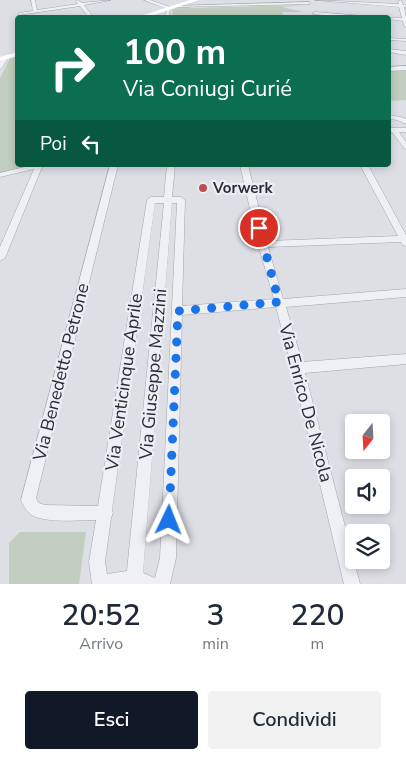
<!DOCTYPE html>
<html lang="it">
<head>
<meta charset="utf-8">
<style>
  body { margin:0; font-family:"Nunito Sans",sans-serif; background:#f2f2f3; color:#1f2937; height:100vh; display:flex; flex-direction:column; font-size:19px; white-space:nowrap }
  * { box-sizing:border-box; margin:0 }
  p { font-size:16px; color:#747a83 }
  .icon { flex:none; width:28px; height:28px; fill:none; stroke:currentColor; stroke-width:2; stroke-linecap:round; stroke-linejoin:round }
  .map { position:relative; height:584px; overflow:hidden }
  .side { display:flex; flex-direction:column; background:#fff; flex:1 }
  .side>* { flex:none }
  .guide { position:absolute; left:15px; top:15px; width:376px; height:152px; border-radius:5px; box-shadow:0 2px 8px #0003; background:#0b6e4f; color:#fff; overflow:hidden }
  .needle { width:32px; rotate:198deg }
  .buttons { position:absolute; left:345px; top:414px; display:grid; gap:10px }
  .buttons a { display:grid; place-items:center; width:45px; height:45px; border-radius:5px; background:#fff; box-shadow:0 2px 8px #0003; font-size:25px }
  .pin { position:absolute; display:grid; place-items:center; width:42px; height:42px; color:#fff; margin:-21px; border:2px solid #fff; border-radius:50%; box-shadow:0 1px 5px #0007 }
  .me { position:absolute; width:55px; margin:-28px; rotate:2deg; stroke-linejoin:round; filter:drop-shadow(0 0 4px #0008) }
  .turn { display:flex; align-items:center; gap:18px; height:105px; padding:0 25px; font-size:22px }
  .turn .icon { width:65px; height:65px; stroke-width:2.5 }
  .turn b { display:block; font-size:35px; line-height:42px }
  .then { display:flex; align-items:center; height:48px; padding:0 25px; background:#0003; gap:10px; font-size:19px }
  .eta { display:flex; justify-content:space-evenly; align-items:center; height:85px; text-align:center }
  .eta b { font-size:30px; font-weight:600; line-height:35px }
  .button { display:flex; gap:10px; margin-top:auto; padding:10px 25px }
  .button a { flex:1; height:58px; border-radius:5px; background:#111827; color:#fff; font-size:20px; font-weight:600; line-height:58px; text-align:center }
  .button a+a { background:#f2f2f3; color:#1f2937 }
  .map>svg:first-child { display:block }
</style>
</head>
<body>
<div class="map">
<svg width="406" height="584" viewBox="0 0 406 584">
  <rect width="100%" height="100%" fill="#dddfe5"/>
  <g fill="#c1cebf">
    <path d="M305 5 282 7 303 12H282L285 18H192L188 15H176V17H173L172 9 186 6 191 8Z"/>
    <path d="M17 56 18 165H29L0 172V78L10 58Z"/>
    <path d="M389 71H406V100L389 101Z"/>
    <path d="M20 532H86L79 584H9V543Z"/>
  </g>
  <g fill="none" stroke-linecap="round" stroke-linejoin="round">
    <defs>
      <g id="street">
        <path d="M31 0H35L37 10 78 4 76 1 77 0 82 3 111 0 84 5 94 18H89L80 6 19 15V13L33 11Z"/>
        <path d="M144 0H150L170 7 169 18H165L167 9Z"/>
        <path d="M315 0 399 4 398 1 401 0 403 5H406V7H404L406 17V27L404 26 403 21 389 19 387 18H402L399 7Z"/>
        <path d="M309 2 310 4 176 7 174 6Z"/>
        <path d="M315 12 376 17 378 18H354L313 14Z"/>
        <path d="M389 38 406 39V41L389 40Z"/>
        <path d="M389 49 406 51V55L389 52Z"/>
        <path d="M3 57 8 58 2 68 0 69V62Z"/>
        <path d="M406 66V70L389 71V67Z"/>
        <path d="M389 115 401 117 406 119V124L397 120 389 119Z"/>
        <path d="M389 128H406V132H399L406 142V149L404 148 392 132H389Z"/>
        <path d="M33 165H47L42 167 5 258 0 261V247L34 169 0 177V173Z"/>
        <path d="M110 165H118L36 498 39 503 45 505 98 506 147 200 151 197H164L167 165H175L172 197H181L185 200 182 306 274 299 258 244 240 165H248L267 241 398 236 360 165H368L406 235V246L403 245 401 242 268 247 283 299 406 289V297L286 307 302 362 406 354V364L305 373 360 584H344L292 368 276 307 182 315 176 558 170 584H92L89 562 96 520C80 520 41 524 29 513 26 510 23 505 21 500ZM155 203H164L127 571 107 574 105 562 111 518 113 513 112 510ZM172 203H177L160 558 155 578 143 573Z"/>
      </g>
    </defs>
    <use href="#street" stroke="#a3a6ae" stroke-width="1"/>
    <use href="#street" fill="#eff0f4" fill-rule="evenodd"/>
    <g fill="#fff" fill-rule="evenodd">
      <path d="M190 0H199L145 18H134Z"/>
      <path d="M18 52V56L0 61V57Z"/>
    </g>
  </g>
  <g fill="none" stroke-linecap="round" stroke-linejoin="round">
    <path stroke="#1a73e8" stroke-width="9" stroke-dasharray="0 16.2" d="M169 520 178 311 279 302 259 228"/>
  </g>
  <circle fill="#be4e53" stroke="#eceef3" stroke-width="2" cx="203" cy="188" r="5"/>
  <g text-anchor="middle" stroke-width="4.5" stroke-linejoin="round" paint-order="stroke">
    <g font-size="15" font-weight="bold" fill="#282d3a" stroke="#eceef3" text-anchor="start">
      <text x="213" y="193">Vorwerk</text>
    </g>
    <g font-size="18" fill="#282d3a" stroke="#eceef3">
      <text transform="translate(61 372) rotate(-76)" y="6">Via Benedetto Petrone</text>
      <text transform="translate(153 374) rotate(-85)" y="6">Via Giuseppe Mazzini</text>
      <text transform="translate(124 382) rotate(-82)" y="6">Via Venticinque Aprile</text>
      <text transform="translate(306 403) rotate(75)" y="6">Via Enrico De Nicola</text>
    </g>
  </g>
</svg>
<div class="buttons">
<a><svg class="needle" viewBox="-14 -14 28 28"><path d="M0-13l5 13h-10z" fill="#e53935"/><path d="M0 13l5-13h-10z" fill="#747a83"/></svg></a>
<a><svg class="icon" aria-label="sound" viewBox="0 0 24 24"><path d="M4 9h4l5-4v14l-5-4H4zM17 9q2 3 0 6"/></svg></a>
<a><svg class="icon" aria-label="layers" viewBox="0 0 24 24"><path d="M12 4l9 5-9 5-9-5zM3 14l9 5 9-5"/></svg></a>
</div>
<div class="pin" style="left:259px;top:228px;background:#d93025"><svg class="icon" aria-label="arrive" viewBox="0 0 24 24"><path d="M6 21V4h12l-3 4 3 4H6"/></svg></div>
<svg class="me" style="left:169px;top:520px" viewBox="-20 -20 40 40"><path d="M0-17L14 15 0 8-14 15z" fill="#1a73e8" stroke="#fff" stroke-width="4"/></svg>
<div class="guide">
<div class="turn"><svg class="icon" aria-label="right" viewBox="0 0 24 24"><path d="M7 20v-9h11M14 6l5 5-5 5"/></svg><div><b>100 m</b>Via Coniugi Curié</div></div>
<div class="then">Poi<svg class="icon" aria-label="left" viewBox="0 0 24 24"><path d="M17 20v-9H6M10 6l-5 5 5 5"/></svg></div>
</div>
</div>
<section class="side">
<div class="eta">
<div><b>20:52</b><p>Arrivo</p></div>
<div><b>3</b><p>min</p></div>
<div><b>220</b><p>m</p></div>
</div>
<div class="button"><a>Esci</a><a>Condividi</a></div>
</section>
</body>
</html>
